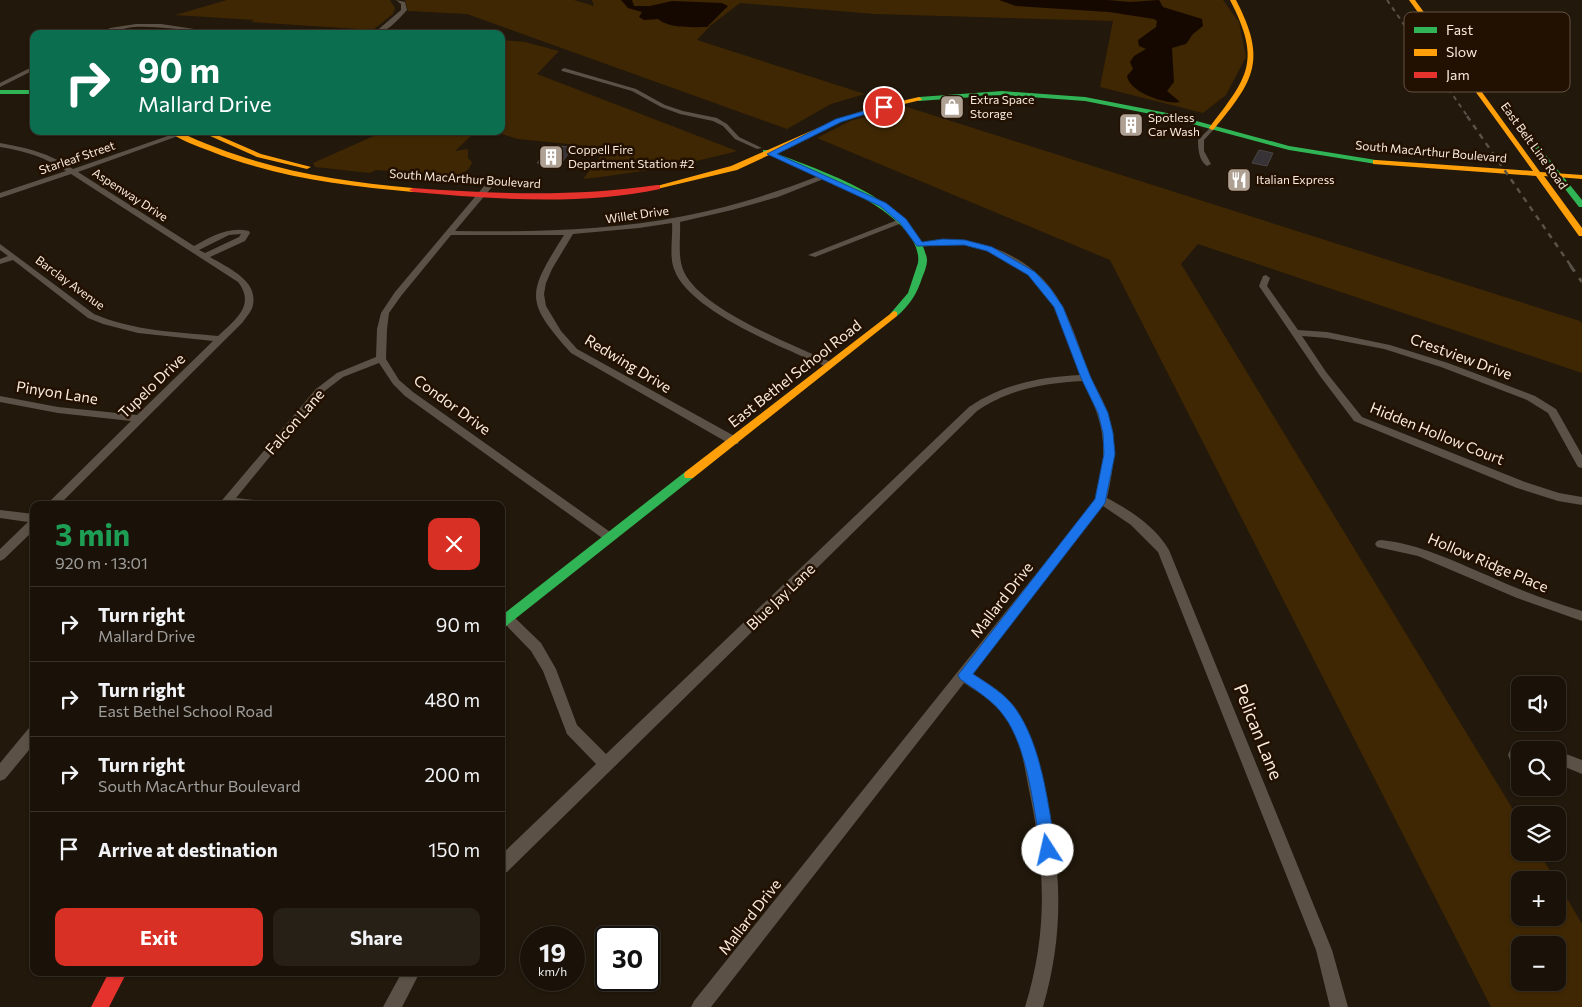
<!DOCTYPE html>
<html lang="en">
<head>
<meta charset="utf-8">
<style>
  body { margin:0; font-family:Commissioner,sans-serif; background:#272016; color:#f1f3f6; height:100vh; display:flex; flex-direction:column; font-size:19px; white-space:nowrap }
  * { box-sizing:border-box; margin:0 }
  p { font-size:16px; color:#9f9e9c }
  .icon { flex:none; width:28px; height:28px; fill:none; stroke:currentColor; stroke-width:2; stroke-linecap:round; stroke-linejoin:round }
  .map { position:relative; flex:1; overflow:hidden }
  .details { position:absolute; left:30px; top:501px; width:475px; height:475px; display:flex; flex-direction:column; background:#1a1208; border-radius:10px; box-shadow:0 1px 4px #0004,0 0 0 1px #383229 }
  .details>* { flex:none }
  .guide { position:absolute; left:30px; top:30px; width:475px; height:105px; border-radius:10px; box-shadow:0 1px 4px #0004,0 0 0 1px #383229; background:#0b6e4f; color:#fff; overflow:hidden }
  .tools { position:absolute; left:1511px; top:676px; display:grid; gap:10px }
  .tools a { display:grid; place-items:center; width:55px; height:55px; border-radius:10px; background:#1a1208; box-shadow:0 1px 4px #0004,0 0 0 1px #383229; font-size:25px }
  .speed { position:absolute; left:520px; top:926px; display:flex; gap:10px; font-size:25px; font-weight:700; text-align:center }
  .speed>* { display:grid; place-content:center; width:65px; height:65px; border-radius:50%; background:#1a1208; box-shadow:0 1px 4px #0004,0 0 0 1px #383229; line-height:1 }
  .speed small { font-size:12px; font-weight:400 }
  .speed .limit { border:2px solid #111; border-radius:8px; background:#fff; color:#111 }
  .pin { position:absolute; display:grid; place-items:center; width:42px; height:42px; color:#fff; margin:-21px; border:2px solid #fff; border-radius:50%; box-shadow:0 1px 5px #0007 }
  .me { position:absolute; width:55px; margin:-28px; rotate:350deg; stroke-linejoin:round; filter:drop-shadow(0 0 4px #0008) }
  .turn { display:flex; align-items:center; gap:18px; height:105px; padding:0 25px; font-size:22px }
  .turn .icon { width:65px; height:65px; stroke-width:2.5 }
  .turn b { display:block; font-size:35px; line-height:42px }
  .round { display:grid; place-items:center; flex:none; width:52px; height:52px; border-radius:10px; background:#272016 }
  .head { display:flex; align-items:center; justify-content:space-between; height:85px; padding:0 25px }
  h1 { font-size:30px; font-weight:700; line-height:38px; color:#1e9e55 }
  .action { display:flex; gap:10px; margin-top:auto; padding:10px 25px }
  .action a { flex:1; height:58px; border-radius:10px; background:#d93025; color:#fff; font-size:20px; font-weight:700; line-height:58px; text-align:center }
  .action a+a { background:#272016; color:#f1f3f6 }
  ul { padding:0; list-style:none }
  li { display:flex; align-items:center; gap:15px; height:75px; padding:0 25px; border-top:1px solid #383229 }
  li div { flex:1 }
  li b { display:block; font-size:19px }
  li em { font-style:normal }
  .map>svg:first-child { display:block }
</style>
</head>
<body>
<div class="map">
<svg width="1582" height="1007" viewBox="0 0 1582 1007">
  <rect width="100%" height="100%" fill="#22180b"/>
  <g fill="#3f2703" fill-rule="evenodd">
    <path d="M227 0H390L395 8 393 14 373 30 251 22 254 20 175 15Z"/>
    <path d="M405 0H574L594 6 592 0H1223L1239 22 1246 57 1226 95 1203 113 1100 87 1113 21 875 14 740 3 710 26 697 40 865 94 831 104 787 129 467 14 408 11Z"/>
    <path d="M501 40 525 42 559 51 537 74 737 151C685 165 635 173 583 179L607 148 518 139 492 131H501Z"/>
    <path d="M904 106 1580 321 1582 324V373L1198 244 1181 264 1520 821V852L1539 853 1556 880H1520V918H1558V883L1582 924V1007H1491L1110 260 817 138 850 121ZM1520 945H1558V982H1520Z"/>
    <path d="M385 131H476L455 151 468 149V158L472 162C469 172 462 174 453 175L376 170 370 173 315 167 313 163Z"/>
  </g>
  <g fill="#150801">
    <path d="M621 0H632L634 6H650L672 1 722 3 728 6 707 27C693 27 670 29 658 19L644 20 639 17 642 12 628 8Z"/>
    <path d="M999 0H1107L1130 2 1159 0 1163 7 1202 19 1203 26 1193 34 1186 44 1172 48 1174 82 1167 91 1180 102C1166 105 1129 92 1127 76L1133 69 1130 62 1134 56 1146 49 1139 46 1138 40 1156 27 1157 21 1154 19 1109 12 1016 6Z"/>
  </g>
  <g fill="#373235" stroke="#4a4544">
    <path d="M554 146 573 147 560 165 537 163 550 147Z"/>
    <path d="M1259 150 1273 153 1267 166 1252 163Z"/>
  </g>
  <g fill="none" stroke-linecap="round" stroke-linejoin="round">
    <g fill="#5b5146" fill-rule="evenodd">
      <path d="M396 0 405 2 407 10C399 19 386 34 373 34L401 10V4Z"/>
      <path d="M136 24H161L201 30 199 34H193L195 31C175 29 154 26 134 27 122 28 110 34 98 34L110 28Z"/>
      <path d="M34 66V70L0 87V83Z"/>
      <path d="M564 68 636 89 665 105 683 111 717 118 727 124 739 137 762 148 757 149 735 139 723 126 713 121 680 114 661 107 632 91 562 71 561 70Z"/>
      <path d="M1212 126 1215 128 1204 140V151L1211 164 1207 166C1199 161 1198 149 1198 140Z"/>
      <path d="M182 131H192L78 172 194 246C211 237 228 226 249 231L250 233 245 241 210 257C228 268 258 280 253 305 252 311 246 317 243 322L59 505H46L131 421 58 413 0 402V396L58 407 137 415 213 341 138 333 103 324 88 318 13 260 0 264V259L8 256 0 250V244L94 314C134 331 176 332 218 336 235 320 256 305 238 282L71 174 0 198V193L66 171C45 157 25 151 0 147V143C28 148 49 153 73 169ZM241 234 239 237 205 253 199 250 229 235Z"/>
      <path d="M819 176 826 178 778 197 732 210 680 222C681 237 677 257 684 272 703 311 794 345 833 363V367H827C787 349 689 312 674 269 669 255 673 238 672 223L639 228 573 234 552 269 546 283 544 294 546 306 561 331 577 349 738 438 739 441 738 444H730L571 353C523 300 528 293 564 235H451L401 296 389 313 387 329 386 359 399 380 413 392 613 534 615 537 613 540H605L405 396 393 384 379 363 343 377 322 393 236 498 264 501 270 505H218L316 389 337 373 376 357 377 329 381 313 395 292 485 185 492 187 455 231C532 232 608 231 684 216 730 207 775 193 819 176Z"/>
      <path d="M900 219 907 221 815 257 808 255Z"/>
      <path d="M942 240C985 237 1034 260 1057 297 1071 320 1079 346 1088 371 1093 384 1101 395 1106 408 1118 438 1114 468 1107 498 1130 510 1156 527 1169 550L1332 950 1348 1007H1330L1316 950 1158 552 1131 525 1103 506 972 673C987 683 1003 692 1014 706 1030 728 1036 755 1042 781 1061 861 1066 927 1043 1007H1025C1049 929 1045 864 1028 785 1024 764 1021 742 1009 723 999 705 981 694 964 683L711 1007H691L694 1001 1096 499C1108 447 1106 428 1083 381 1044 383 1009 389 977 411L507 872 501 874V855L596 764 567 734 543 671 531 651 503 622V614L507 613 511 614 541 643 556 669 577 725 606 754 969 407C1003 384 1040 377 1080 375 1070 349 1064 320 1048 297 1029 268 991 247 957 244 945 243 932 246 919 247L915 245 919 243Z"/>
      <path d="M1266 275 1270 278 1267 286 1298 330 1327 332 1390 345 1448 363 1535 396 1556 409 1582 455V468L1578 467 1548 413 1527 400 1441 367 1384 349 1327 338 1302 336 1326 372 1362 417 1525 482 1559 493 1582 497V505L1558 501 1517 488 1354 421 1320 376 1259 286 1263 276Z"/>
      <path d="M0 510 34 514V530L4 559 0 561V549L28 522 0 518Z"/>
      <path d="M1381 540C1420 544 1453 561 1489 576 1519 590 1550 601 1582 611V621L1517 598 1418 556 1377 547 1375 544 1377 541Z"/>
      <path d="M34 727V744L5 779 0 781V763L29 728Z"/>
      <path d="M1520 747 1525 750H1520V761L1515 762 1510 760 1508 755 1510 750Z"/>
      <path d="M1558 751 1582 760V774L1558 764Z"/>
      <path d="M402 972H420L402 1007H383Z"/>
    </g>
    <g fill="#30b455" fill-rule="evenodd">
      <rect x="0" y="90" width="34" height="4"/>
      <path d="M1002 91 1085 97 1167 113 1289 146 1376 160 1380 162 1376 164 1289 150 1166 117 1085 101 1002 95 919 101 916 99 919 97Z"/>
      <path d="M1503 107H1507L1582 200V207H1579L1503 109Z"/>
      <path d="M763 150H767C816 169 904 196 924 249 925 253 927 256 927 260 927 266 924 273 922 278 917 294 909 306 897 316H891L890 314 908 293 918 263C925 212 800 168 763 152Z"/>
      <path d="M689 471 693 472 694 475 693 478 505 627 501 628V616L685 472Z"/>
    </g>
    <g fill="#ff9f0a" fill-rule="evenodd">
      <path d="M1230 0H1236C1267 60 1255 80 1214 129L1212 130 1209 128C1248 77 1262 62 1230 0Z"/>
      <path d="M1409 0H1415L1540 172 1582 175V179L1544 176 1582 228V236H1579L1536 176 1373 164V160H1376L1533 171Z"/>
      <path d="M919 97 922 99 921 100 879 110 840 122 737 170 657 189 653 187 731 166 836 120 875 107Z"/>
      <path d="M168 131H177C256 168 327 180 413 188L417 190 413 192C343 186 275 177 210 151 196 146 180 140 168 131Z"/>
      <path d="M199 131H208L261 154 311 167 307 169 257 157Z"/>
      <path d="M894 311 897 312V316L693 478H685L684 475 685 472Z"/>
    </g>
    <g fill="#e5322d" fill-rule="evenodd">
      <path d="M657 185H660V189C579 206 494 199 413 192L409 190 413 188C495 194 575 197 657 185Z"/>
      <path d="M109 972H127L109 1007H91Z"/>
    </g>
    <path stroke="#5a5246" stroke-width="2" stroke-dasharray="4.5 4.5" stroke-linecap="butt" d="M1387 0 1468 117"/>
    <path stroke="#5a5246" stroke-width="2.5" stroke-dasharray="5.5 5.5" stroke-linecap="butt" d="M1467 116 1571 266"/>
    <path stroke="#5a5246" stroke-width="3" stroke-dasharray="8 8" stroke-linecap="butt" d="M1570 265 1582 282"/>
  </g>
  <path fill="#1a73e8" stroke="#114b97" d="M881 106 887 107 841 122 777 154 886 203 906 219 922 242 943 239 965 240 992 247 1035 272 1050 288 1063 307 1091 378 1108 413 1113 433 1115 454 1105 503 973 674C988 684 1004 693 1015 708 1042 745 1048 805 1056 850L1054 856 1048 858 1043 856 1041 850C1034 811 1028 748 1004 716 993 700 975 690 960 679L958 675 1095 499 1104 454 1103 433 1098 413 1081 378 1054 307 1028 275 987 251 964 245 917 246 900 223 880 206 767 154 836 119Z"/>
  <defs>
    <symbol id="shop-square" viewBox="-11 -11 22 22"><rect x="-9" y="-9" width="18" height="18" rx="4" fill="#aea194" stroke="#221000"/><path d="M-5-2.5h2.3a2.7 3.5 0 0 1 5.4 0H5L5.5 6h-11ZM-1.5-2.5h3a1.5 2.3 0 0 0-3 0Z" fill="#fff"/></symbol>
    <symbol id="building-square" viewBox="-11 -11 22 22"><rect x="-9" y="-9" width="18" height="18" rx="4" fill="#aea194" stroke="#221000"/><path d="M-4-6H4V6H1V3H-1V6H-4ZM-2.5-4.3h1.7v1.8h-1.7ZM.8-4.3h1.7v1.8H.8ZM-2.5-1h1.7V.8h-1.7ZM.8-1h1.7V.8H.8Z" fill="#fff"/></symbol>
    <symbol id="restaurant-square" viewBox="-11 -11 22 22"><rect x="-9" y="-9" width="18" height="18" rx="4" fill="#aea194" stroke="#221000"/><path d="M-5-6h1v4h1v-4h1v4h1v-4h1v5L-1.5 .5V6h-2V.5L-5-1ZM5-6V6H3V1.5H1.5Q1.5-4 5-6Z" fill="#fff"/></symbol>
  </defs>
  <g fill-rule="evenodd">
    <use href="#shop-square" x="938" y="93" width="28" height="28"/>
    <use href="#building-square" x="1117" y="111" width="28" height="28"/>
    <use href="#building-square" x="537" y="143" width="28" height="28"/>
    <use href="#restaurant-square" x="1225" y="166" width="28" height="28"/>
  </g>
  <g text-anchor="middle" stroke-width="5" stroke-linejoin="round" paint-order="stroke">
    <g font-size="12" fill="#f9ebdd" stroke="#221000" text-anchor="start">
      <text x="970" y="104">Extra Space<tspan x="970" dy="14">Storage</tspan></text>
      <text x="1148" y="122">Spotless<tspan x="1148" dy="14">Car Wash</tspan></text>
      <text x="568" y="154">Coppell Fire<tspan x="568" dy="14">Department Station #2</tspan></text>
      <text x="1256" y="184">Italian Express</text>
    </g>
    <g font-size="12" fill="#f9ebdd" stroke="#221000">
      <text transform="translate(1534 146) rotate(54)" y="4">East Belt Line Road</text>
      <text transform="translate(1431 152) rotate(5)" y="4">South MacArthur Boulevard</text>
      <text transform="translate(77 158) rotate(-19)" y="4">Starleaf Street</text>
      <text transform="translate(465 179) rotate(4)" y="4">South MacArthur Boulevard</text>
      <text transform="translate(130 195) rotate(33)" y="4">Aspenway Drive</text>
      <text transform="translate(637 215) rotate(-8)" y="4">Willet Drive</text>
      <text transform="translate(70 283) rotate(36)" y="4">Barclay Avenue</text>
    </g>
    <g font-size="15" fill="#f9ebdd" stroke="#221000">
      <text transform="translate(1461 357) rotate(20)" y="5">Crestview Drive</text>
      <text transform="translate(628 364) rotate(31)" y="5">Redwing Drive</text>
      <text transform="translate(795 374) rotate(-38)" y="5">East Bethel School Road</text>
      <text transform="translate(152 386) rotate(-44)" y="5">Tupelo Drive</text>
      <text transform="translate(57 393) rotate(9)" y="5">Pinyon Lane</text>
      <text transform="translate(452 405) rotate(36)" y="5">Condor Drive</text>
      <text transform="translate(295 422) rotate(-49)" y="5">Falcon Lane</text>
      <text transform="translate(1437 434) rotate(22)" y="5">Hidden Hollow Court</text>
      <text transform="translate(1488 563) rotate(23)" y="5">Hollow Ridge Place</text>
      <text transform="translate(781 597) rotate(-44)" y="5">Blue Jay Lane</text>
      <text transform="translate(1002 600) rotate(-52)" y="5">Mallard Drive</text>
      <text transform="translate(750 917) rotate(-52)" y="5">Mallard Drive</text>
    </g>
    <g font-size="18" fill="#f9ebdd" stroke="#221000">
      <text transform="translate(1258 732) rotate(68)" y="6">Pelican Lane</text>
    </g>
  </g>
  <rect x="1404" y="12" width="166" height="80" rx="8" fill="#221000" stroke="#625242" stroke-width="1"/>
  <rect x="1414" y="27" width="23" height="6" fill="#30b455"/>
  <rect x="1414" y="49" width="23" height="7" fill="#ff9f0a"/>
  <rect x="1414" y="72" width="23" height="6" fill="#e5322d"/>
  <g font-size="14" fill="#f9ebdd">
    <text x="1446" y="35">Fast</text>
    <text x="1446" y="57">Slow</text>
    <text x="1446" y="80">Jam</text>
  </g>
</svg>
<div class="tools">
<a><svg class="icon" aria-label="sound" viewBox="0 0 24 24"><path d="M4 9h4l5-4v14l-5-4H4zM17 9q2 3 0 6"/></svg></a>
<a><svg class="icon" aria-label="search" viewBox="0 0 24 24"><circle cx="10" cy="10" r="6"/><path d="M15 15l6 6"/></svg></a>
<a><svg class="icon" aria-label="layers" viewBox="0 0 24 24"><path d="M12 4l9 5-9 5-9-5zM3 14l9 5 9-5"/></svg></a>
<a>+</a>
<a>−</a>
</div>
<div class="speed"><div>19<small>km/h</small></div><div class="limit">30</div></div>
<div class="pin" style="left:884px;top:107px;background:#d93025"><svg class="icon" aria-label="arrive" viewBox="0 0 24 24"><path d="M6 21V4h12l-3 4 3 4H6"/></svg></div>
<svg class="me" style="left:1048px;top:850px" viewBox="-20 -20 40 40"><circle r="19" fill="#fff"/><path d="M0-13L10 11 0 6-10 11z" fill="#1a73e8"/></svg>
<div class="guide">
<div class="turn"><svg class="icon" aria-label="right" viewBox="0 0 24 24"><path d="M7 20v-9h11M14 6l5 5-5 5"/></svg><div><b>90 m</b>Mallard Drive</div></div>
</div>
<section class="details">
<div class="head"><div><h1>3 min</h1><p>920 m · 13:01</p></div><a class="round" style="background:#d93025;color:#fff"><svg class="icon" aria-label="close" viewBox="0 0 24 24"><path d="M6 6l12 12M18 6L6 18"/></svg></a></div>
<ul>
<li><svg class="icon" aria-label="right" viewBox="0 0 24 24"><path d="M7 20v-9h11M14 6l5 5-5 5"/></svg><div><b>Turn right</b><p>Mallard Drive</p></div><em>90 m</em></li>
<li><svg class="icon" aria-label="right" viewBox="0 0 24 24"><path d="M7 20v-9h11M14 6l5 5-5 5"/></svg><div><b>Turn right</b><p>East Bethel School Road</p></div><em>480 m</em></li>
<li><svg class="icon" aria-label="right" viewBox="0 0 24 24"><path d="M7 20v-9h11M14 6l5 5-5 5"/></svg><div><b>Turn right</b><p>South MacArthur Boulevard</p></div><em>200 m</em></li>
<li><svg class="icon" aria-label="arrive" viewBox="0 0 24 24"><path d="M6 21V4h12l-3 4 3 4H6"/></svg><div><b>Arrive at destination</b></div><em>150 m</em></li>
</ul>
<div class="action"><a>Exit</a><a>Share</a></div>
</section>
</div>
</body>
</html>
